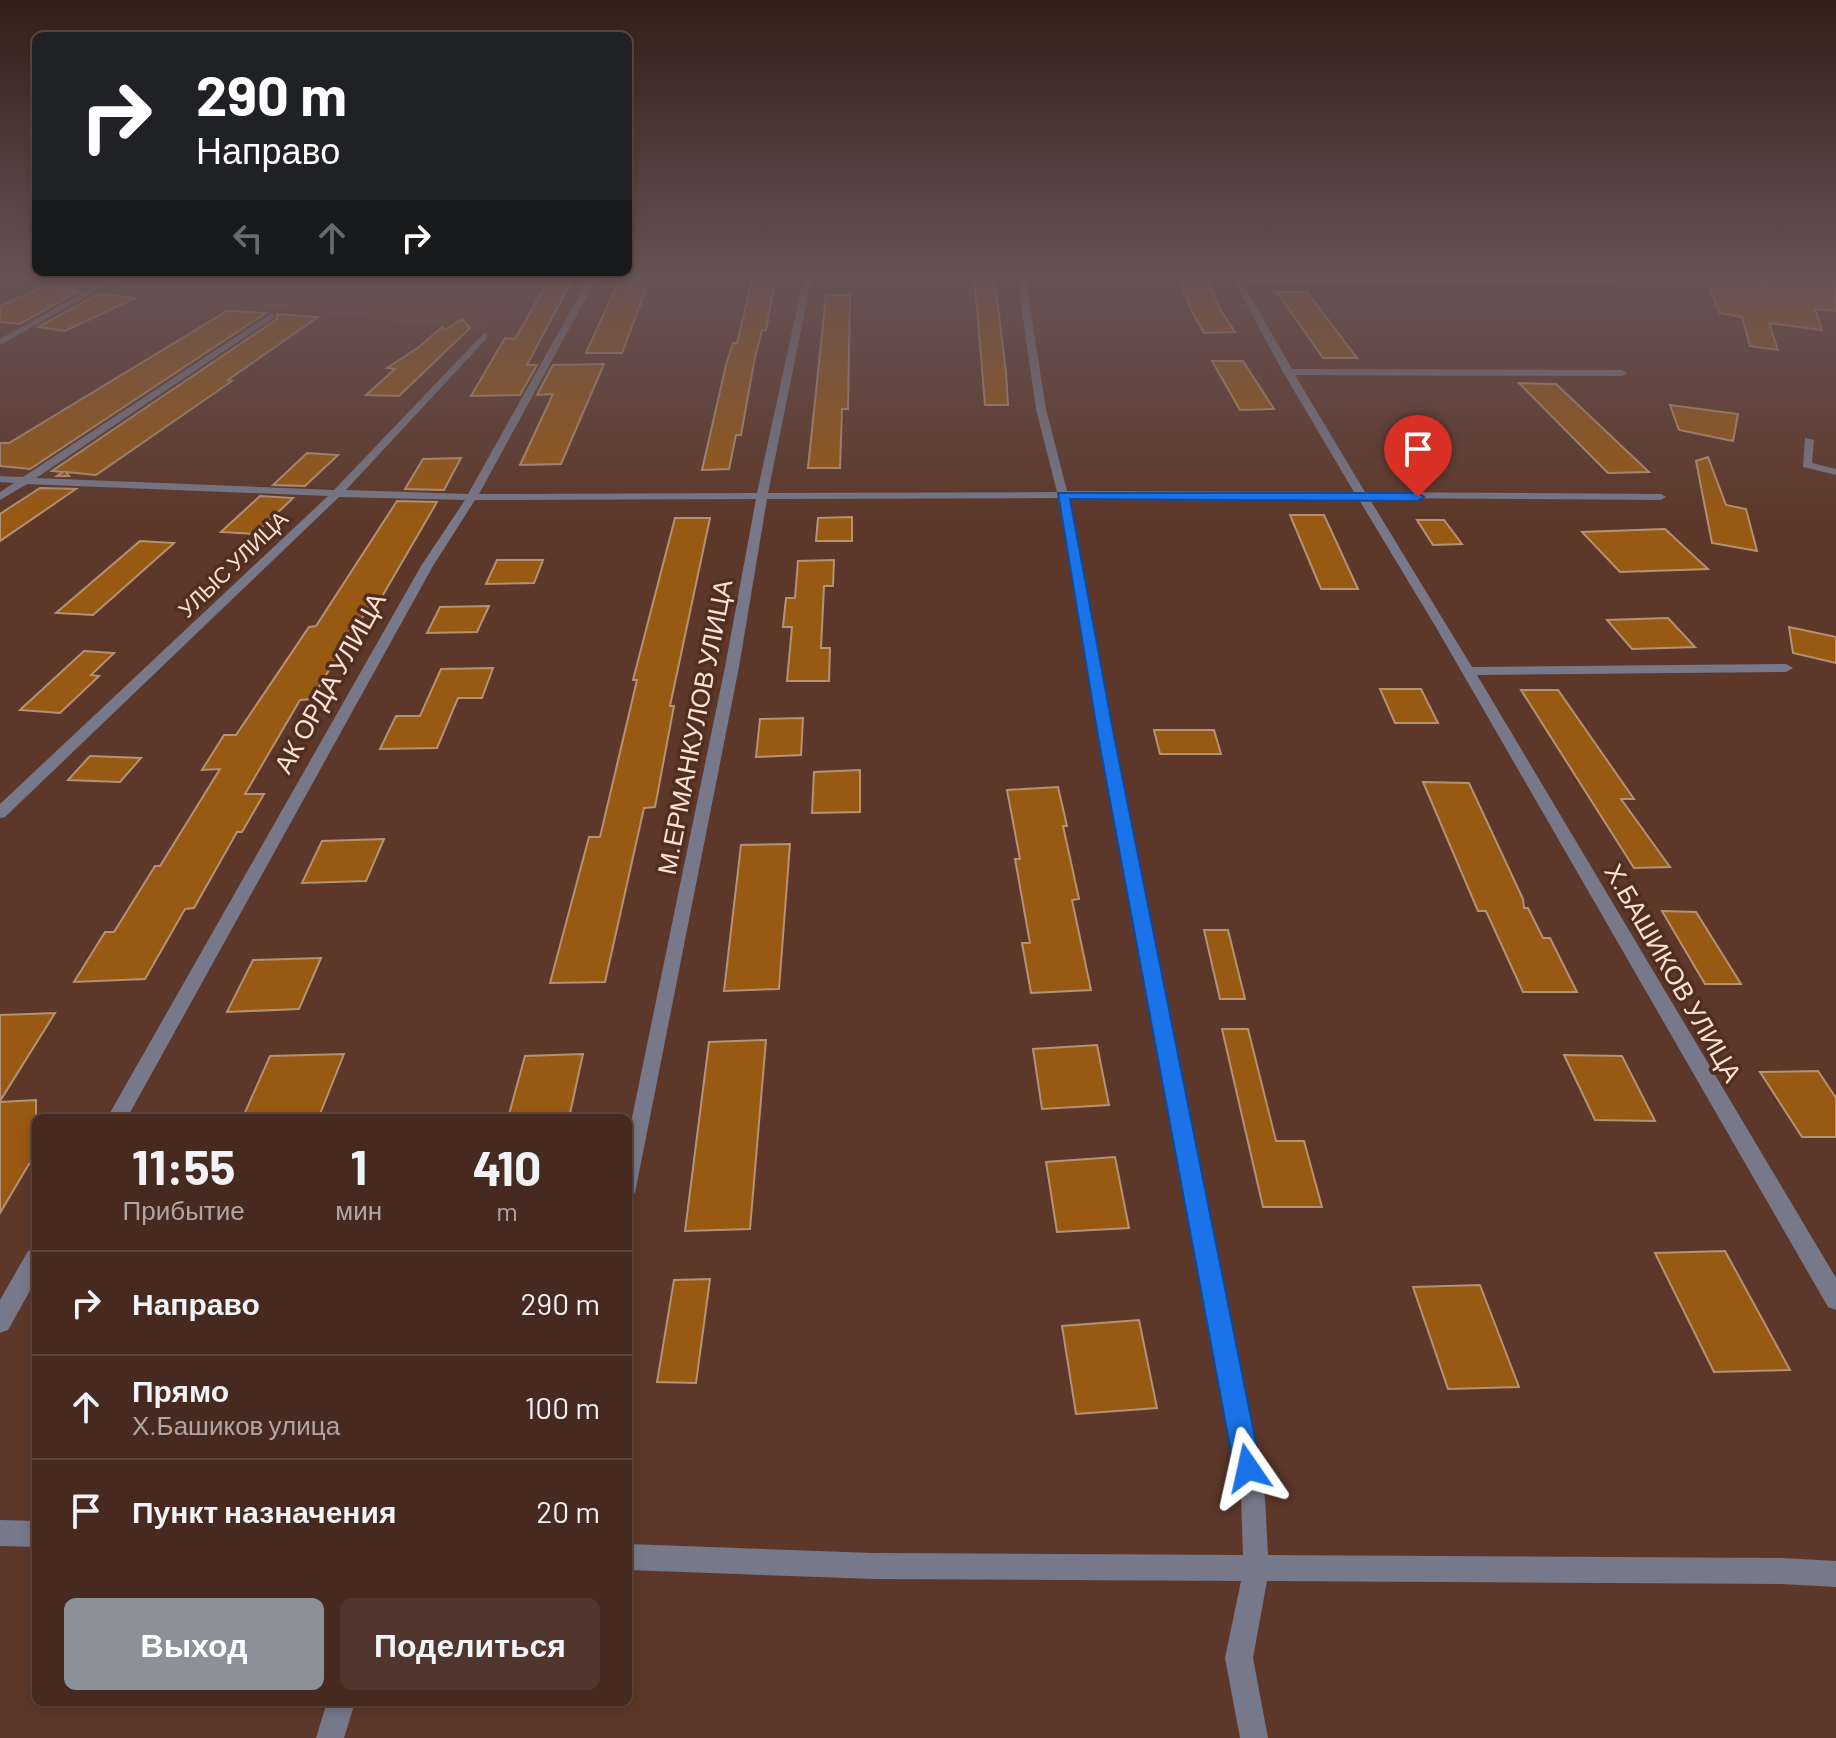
<!DOCTYPE html>
<html lang="ru">
<head>
<meta charset="utf-8">
<style>
  body { margin:0; font-family:Barlow,sans-serif; background:#50362d; color:#f1f3f6; height:100vh; display:flex; flex-direction:column; font-size:30px; white-space:nowrap }
  * { box-sizing:border-box; margin:0 }
  p { font-size:26px; color:#b0a7a5 }
  .icon { flex:none; width:44px; height:44px; fill:none; stroke:currentColor; stroke-width:2; stroke-linecap:round; stroke-linejoin:round }
  .map { position:relative; flex:1; overflow:hidden }
  .drawer { position:absolute; left:32px; top:1114px; width:600px; height:592px; display:flex; flex-direction:column; background:#462a20; border-radius:12px; box-shadow:0 4px 12px #0003,0 0 0 2px #5e463e }
  .drawer>* { flex:none }
  .hud { position:absolute; left:32px; top:32px; width:600px; height:244px; border-radius:12px; box-shadow:0 4px 12px #0003,0 0 0 2px #5e463e; background:#202124; color:#fff; overflow:hidden }
  .pin { position:absolute; display:grid; place-items:center; width:68px; height:68px; color:#fff; margin:-82px -34px; border-radius:50% 50% 50% 0; rotate:-45deg; box-shadow:0 0 8px #0007 }
  .pin .icon { rotate:45deg }
  .me { position:absolute; width:88px; margin:-44px; rotate:349deg; stroke-linejoin:round; filter:drop-shadow(0 0 6px #0008) }
  .turn { display:flex; align-items:center; gap:28px; height:168px; padding:0 32px; font-size:36px }
  .turn .icon { width:104px; height:104px; stroke-width:2.5 }
  .turn b { display:block; font-size:56px; line-height:68px }
  .lanes { display:flex; align-items:center; height:76px; padding:0 32px; background:#0003; justify-content:center; gap:40px; direction:ltr }
  .lanes .off { opacity:.35 }
  .eta { display:flex; justify-content:space-evenly; align-items:center; height:136px; text-align:center }
  .eta b { font-size:48px; font-weight:700; line-height:56px }
  .button { display:flex; gap:16px; margin-top:auto; padding:16px 32px }
  .button a { flex:1; height:92px; border-radius:12px; background:#8c9099; color:#fff; font-size:32px; font-weight:700; line-height:92px; text-align:center }
  .button a+a { background:#50362d; color:#f1f3f6 }
  ul { padding:0; list-style:none }
  li { display:flex; align-items:center; gap:24px; height:104px; padding:0 32px; border-top:2px solid #5e463e }
  li div { flex:1 }
  li b { display:block; font-size:30px }
  li em { font-style:normal }
  .map>svg:first-child { display:block }
</style>
</head>
<body>
<div class="map">
<svg width="1836" height="1738" viewBox="0 0 1836 1738">
  <rect width="100%" height="100%" fill="#5d382a"/>
  <path fill="#6b3f2d" d="M154 276H537L479 331 122 291Z"/>
  <g fill="#985913" stroke="#b49274" stroke-width="2">
    <path d="M551 276H574L527 365H537L520 395 471 396 505 338 515 339Z"/>
    <path d="M621 276H651L622 353H586Z"/>
    <path d="M753 276H776L766 330H762L755 357 741 435H736L729 469 702 470 726 365 733 343H737Z"/>
    <path d="M1178 276H1206L1220 309 1235 332 1204 333 1191 310Z"/>
    <path d="M1760 276 1830 277 1836 286V311L1815 309 1822 330 1769 323 1778 350 1750 346 1742 317 1720 313 1704 278 1765 285Z"/>
    <path d="M995 282 1006 372 1008 405H985L975 284Z"/>
    <path d="M43 287 79 291 20 324 0 322V306Z"/>
    <path d="M1277 292H1307L1357 358H1323Z"/>
    <path d="M98 294 135 298 65 331 38 327Z"/>
    <path d="M826 295H850L848 409H842L840 468H808Z"/>
    <path d="M227 311 266 313 30 469 0 466V443H9Z"/>
    <path d="M277 314 318 317 228 380 232 381 96 475 66 472 69 476H57L63 472 52 471 277 319Z"/>
    <path d="M462 319 470 328 399 396 366 395 395 369 387 368 419 347 442 327 445 330Z"/>
    <path d="M1212 361H1243L1274 409 1240 410Z"/>
    <path d="M604 364 561 464 520 465 553 394 537 395 553 365Z"/>
    <path d="M1519 383 1556 384 1649 472 1608 473Z"/>
    <path d="M1670 405 1738 414 1733 441 1679 430Z"/>
    <path d="M307 453 338 455 305 486 273 485Z"/>
    <path d="M1708 457 1726 505 1746 509 1757 551 1712 543 1696 461Z"/>
    <path d="M461 458 444 490 405 489 423 459Z"/>
    <path d="M40 488 76 489 0 541V514Z"/>
    <path d="M260 496 293 498 255 534 221 532Z"/>
    <path d="M397 501 437 502 380 600H372L343 653H339L312 699 300 700 245 794H264L242 832H237L194 908 185 909 145 979 74 982 105 932H114L155 866H160L220 769 202 770 224 735H236L309 627 316 626Z"/>
    <path d="M1290 515H1324L1358 589H1321Z"/>
    <path d="M852 517V541H816L818 518Z"/>
    <path d="M675 518H710L670 706H674L655 807 644 808 605 982 550 983 589 837H600L637 680H633Z"/>
    <path d="M1417 520H1444L1462 544 1433 545Z"/>
    <path d="M1665 529 1708 569 1620 572 1582 532Z"/>
    <path d="M140 541 174 543 93 615 56 613Z"/>
    <path d="M497 560H543L534 583 486 584Z"/>
    <path d="M834 560 833 586H824L821 648H830L829 681H787L792 627H783L786 598H795L798 561Z"/>
    <path d="M489 606 477 632 427 633 440 607Z"/>
    <path d="M1668 618 1695 647 1632 649 1607 620Z"/>
    <path d="M1789 627 1836 637V663L1793 653Z"/>
    <path d="M84 651 114 653 91 675 99 676 60 713 20 710Z"/>
    <path d="M493 668 482 698H458L437 748 380 749 396 716H420L441 669Z"/>
    <path d="M1380 689H1421L1438 723H1395Z"/>
    <path d="M1521 690H1558L1634 799H1621L1670 867 1634 868Z"/>
    <path d="M803 718 801 755 756 757 760 719Z"/>
    <path d="M1154 730H1214L1221 754H1160Z"/>
    <path d="M90 756 141 758 120 782 68 780Z"/>
    <path d="M860 770V812L812 813 814 772Z"/>
    <path d="M1423 782 1469 783 1523 899 1524 908H1528L1543 938H1550L1577 992H1523L1486 911H1478Z"/>
    <path d="M1058 787 1067 826H1063L1079 899 1072 900 1091 990 1031 993 1022 943H1030L1015 859H1020L1007 790Z"/>
    <path d="M384 839 366 881 302 883 322 841Z"/>
    <path d="M790 844 779 989 724 991 741 845Z"/>
    <path d="M1662 911 1696 912 1741 984H1705Z"/>
    <path d="M1204 930H1228L1245 999H1220Z"/>
    <path d="M321 958 299 1009 227 1012 253 960Z"/>
    <path d="M55 1013 0 1101V1015Z"/>
    <path d="M1222 1029H1248L1276 1141H1304L1322 1207H1263Z"/>
    <path d="M766 1040 750 1229 685 1231 709 1042Z"/>
    <path d="M1097 1045 1109 1105 1042 1109 1033 1049Z"/>
    <path d="M344 1054 320 1114 243 1117 270 1056Z"/>
    <path d="M583 1054 569 1118H508L525 1056Z"/>
    <path d="M1564 1055 1622 1056 1655 1121 1595 1120Z"/>
    <path d="M1818 1071 1836 1098V1137H1802L1760 1072Z"/>
    <path d="M36 1100V1164H29L0 1213V1102Z"/>
    <path d="M1115 1157 1129 1228 1057 1232 1046 1162Z"/>
    <path d="M1725 1251 1790 1370 1714 1372 1655 1253Z"/>
    <path d="M710 1279 696 1383 657 1382 674 1280Z"/>
    <path d="M1480 1285 1519 1387 1448 1389 1413 1287Z"/>
    <path d="M1139 1320 1157 1408 1076 1414 1062 1326Z"/>
  </g>
  <g fill="none" stroke-linecap="round" stroke-linejoin="round">
    <g fill="#777889" fill-rule="evenodd">
      <path d="M113 276H123L0 345V339Z"/>
      <path d="M590 276H598L479 494 757 493 804 276H812L768 493 1057 492 1036 409 1017 276H1025L1046 409 1067 491 1354 492 1283 372 1231 276 1240 279 1617 280 1614 284 1243 283 1292 369 1622 370 1627 373 1622 376 1295 375 1365 492 1661 494 1666 497 1661 500 1369 498 1472 667 1786 664 1793 668 1786 672 1477 675 1836 1278V1310L1828 1307 1437 629 1358 498H1069L1113 736 1265 1498 1268 1555 1782 1558 1836 1561V1587L1782 1584 1267 1581 1253 1658 1268 1738H1240L1225 1658 1241 1581 873 1579 628 1570V1544L873 1553 1243 1555 1241 1498 1099 736 1058 498 767 499 739 667 635 1193 628 1196V1137L725 667 756 499 475 500 433 566 127 1118H107L421 566 465 500 339 497 5 817 0 818V804L328 496 27 484 0 500V492L14 483 0 482V476L23 477 272 313 275 317 36 478 334 490 484 333 487 334V338L346 490 468 494Z"/>
      <path d="M1805 438 1814 440 1812 463 1836 469V475L1803 467Z"/>
      <path d="M36 1248V1280L8 1330 0 1333V1300L28 1251Z"/>
      <path d="M0 1520 36 1521V1547L0 1546Z"/>
      <path d="M327 1702H355L344 1738H316Z"/>
    </g>
  </g>
  <linearGradient id="sky" x2="0" y2="1"><stop stop-color="#331f17"/><stop offset="0.53" stop-color="#675355"/><stop offset="1" stop-color="#675355" stop-opacity="0"/></linearGradient>
  <rect width="1836" height="520" fill="url(#sky)"/>
  <path fill="#1a73e8" stroke="#114b97" stroke-width="2" d="M1058 493H1418L1424 497 1418 501 1070 499 1114 736 1261 1468 1257 1478 1248 1482 1238 1478 1234 1468 1098 736Z"/>
  <g text-anchor="middle" stroke-width="7" stroke-linejoin="round" paint-order="stroke">
    <g font-size="22" fill="#f9e1d8" stroke="#522e20">
      <text transform="translate(233 564) rotate(-44)" y="8">УЛЫС УЛИЦА</text>
    </g>
    <g font-size="26" fill="#f9e1d8" stroke="#522e20">
      <text transform="translate(330 683) rotate(-61)" y="9">АК ОРДА УЛИЦА</text>
      <text transform="translate(695 727) rotate(-79)" y="9">М.ЕРМАНКУЛОВ УЛИЦА</text>
      <text transform="translate(1673 973) rotate(60)" y="9">Х.БАШИКОВ УЛИЦА</text>
    </g>
  </g>
</svg>
<div class="pin" style="left:1418px;top:497px;background:#d93025"><svg class="icon" aria-label="arrive" viewBox="0 0 24 24"><path d="M6 21V4h12l-3 4 3 4H6"/></svg></div>
<svg class="me" style="left:1248px;top:1468px" viewBox="-20 -20 40 40"><path d="M0-17L14 15 0 8-14 15z" fill="#1a73e8" stroke="#fff" stroke-width="4"/></svg>
<div class="hud">
<div class="turn"><svg class="icon" aria-label="right" viewBox="0 0 24 24"><path d="M7 20v-9h11M14 6l5 5-5 5"/></svg><div><b>290 m</b>Направо</div></div>
<div class="lanes"><svg class="icon off" aria-label="left" viewBox="0 0 24 24"><path d="M17 20v-9H6M10 6l-5 5 5 5"/></svg><svg class="icon off" aria-label="ahead" viewBox="0 0 24 24"><path d="M12 20V5M6 11l6-6 6 6"/></svg><svg class="icon" aria-label="right" viewBox="0 0 24 24"><path d="M7 20v-9h11M14 6l5 5-5 5"/></svg></div>
</div>
<section class="drawer">
<div class="eta">
<div><b>11:55</b><p>Прибытие</p></div>
<div><b>1</b><p>мин</p></div>
<div><b>410</b><p>m</p></div>
</div>
<ul>
<li><svg class="icon" aria-label="right" viewBox="0 0 24 24"><path d="M7 20v-9h11M14 6l5 5-5 5"/></svg><div><b>Направо</b></div><em>290 m</em></li>
<li><svg class="icon" aria-label="ahead" viewBox="0 0 24 24"><path d="M12 20V5M6 11l6-6 6 6"/></svg><div><b>Прямо</b><p>Х.Башиков улица</p></div><em>100 m</em></li>
<li><svg class="icon" aria-label="arrive" viewBox="0 0 24 24"><path d="M6 21V4h12l-3 4 3 4H6"/></svg><div><b>Пункт назначения</b></div><em>20 m</em></li>
</ul>
<div class="button"><a>Выход</a><a>Поделиться</a></div>
</section>
</div>
</body>
</html>
